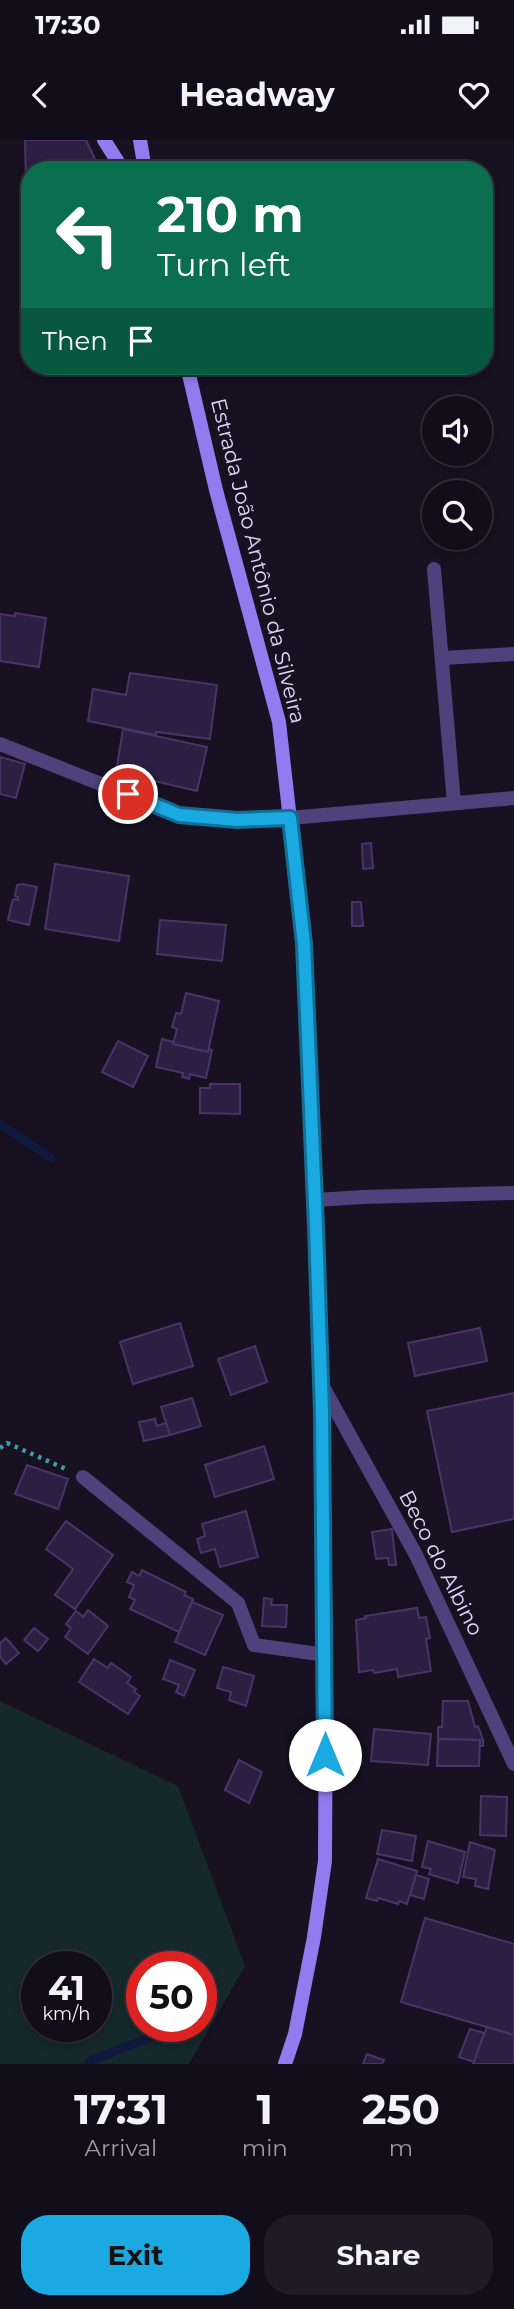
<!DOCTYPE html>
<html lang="en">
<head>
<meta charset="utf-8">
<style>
  body { margin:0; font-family:Montserrat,sans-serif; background:#1e1b27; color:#f1f3f6; height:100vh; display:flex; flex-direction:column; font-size:26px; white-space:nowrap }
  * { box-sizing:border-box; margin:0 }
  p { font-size:23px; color:#9c9ca2 }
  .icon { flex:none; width:38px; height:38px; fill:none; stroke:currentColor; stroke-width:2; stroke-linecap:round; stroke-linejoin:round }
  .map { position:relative; height:1924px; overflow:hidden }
  .panel { display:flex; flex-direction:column; background:#110d1a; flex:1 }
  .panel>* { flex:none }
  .top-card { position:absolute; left:21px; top:21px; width:472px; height:214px; border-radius:28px; box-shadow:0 4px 10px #0003,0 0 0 2px #302d39; background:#0b6e4f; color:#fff; overflow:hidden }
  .tools { position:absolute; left:422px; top:256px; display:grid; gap:14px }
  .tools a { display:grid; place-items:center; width:70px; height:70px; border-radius:50%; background:#110d1a; box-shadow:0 4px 10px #0003,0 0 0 2px #302d39; font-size:35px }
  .speed { position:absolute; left:21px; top:1811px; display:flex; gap:14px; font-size:35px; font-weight:700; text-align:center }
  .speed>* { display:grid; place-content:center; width:91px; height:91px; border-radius:50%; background:#110d1a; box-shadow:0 4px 10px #0003,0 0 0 2px #302d39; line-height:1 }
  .speed small { font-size:18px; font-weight:400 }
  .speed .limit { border:10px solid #d22; background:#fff; color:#111 }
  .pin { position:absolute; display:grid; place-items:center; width:60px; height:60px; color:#fff; margin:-30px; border:4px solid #fff; border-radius:50%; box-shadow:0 2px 7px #0007 }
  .me { position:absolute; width:77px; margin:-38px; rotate:0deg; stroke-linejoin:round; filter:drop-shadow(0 0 5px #0008) }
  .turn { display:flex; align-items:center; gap:24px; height:147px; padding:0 21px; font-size:32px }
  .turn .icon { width:91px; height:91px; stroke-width:2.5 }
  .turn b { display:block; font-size:49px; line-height:60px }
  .then { display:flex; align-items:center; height:66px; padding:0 21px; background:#0003; gap:14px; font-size:26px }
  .eta { display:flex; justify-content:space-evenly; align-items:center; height:119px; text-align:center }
  .eta b { font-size:42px; font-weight:700; line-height:49px }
  .action { display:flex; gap:14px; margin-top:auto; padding:14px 21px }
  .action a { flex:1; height:80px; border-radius:28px; background:#1ba9e2; color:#111; font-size:28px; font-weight:700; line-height:80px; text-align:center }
  .action a+a { background:#1e1b27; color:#f1f3f6 }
  .status { display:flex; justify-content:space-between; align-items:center; height:49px; padding:0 35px; background:#110d1a; direction:ltr }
  .status svg { height:19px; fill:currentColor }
  header { display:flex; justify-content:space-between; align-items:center; height:91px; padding:0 21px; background:#110d1a; font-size:32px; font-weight:700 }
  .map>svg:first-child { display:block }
</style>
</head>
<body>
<div class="status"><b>17:30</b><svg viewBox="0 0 49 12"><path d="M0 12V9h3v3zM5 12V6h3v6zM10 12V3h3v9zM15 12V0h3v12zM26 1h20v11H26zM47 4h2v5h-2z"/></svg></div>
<header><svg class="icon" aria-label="back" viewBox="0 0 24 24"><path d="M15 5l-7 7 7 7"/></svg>Headway<svg class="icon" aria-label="heart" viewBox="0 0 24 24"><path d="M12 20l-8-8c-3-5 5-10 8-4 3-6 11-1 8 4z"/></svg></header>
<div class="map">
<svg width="514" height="1924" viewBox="0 0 514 1924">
  <rect width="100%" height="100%" fill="#171122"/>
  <path fill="#15282c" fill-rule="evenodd" d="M0 1561 178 1646 245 1826 189 1924H0ZM37 1827H96V1886H37ZM142 1827H201V1886H142Z"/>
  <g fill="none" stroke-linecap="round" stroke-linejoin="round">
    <g stroke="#10183c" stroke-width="9">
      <path d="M0 984 51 1018"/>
      <path d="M201 1856 202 1855"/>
      <path d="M88 1924 93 1920 179 1886"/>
    </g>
  </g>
  <g fill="#2c1f41" stroke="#49346a" stroke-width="2">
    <path d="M25 0H86L100 30H30V44L26 43Z"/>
    <path d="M15 473 46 478 39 527 0 521V474L15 476Z"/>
    <path d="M130 533 217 545 210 599 156 592V595L88 581 93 549 126 555Z"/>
    <path d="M123 589 207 607 197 651 116 632Z"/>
    <path d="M0 617 25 624 16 658 0 654Z"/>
    <path d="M371 703 373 728 363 729 362 704Z"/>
    <path d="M55 724 129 736 119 801 45 789Z"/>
    <path d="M22 744 37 747 29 785 8 780 12 762 14 759 18 760V757L15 756 17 745Z"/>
    <path d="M352 762H361L363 786H352Z"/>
    <path d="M160 780 226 785 222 821 157 814Z"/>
    <path d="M186 853 219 861 208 912 173 904 177 889 172 887 176 873 181 874Z"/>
    <path d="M162 899 174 902 173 904 208 912 209 909 212 910 206 938 190 934 189 939 182 937 183 933 156 927Z"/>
    <path d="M118 901 148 916 133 947 102 932Z"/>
    <path d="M210 944H240V974L200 973V948H210Z"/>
    <path d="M180 1183 193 1226 133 1244 120 1202Z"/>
    <path d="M480 1188 487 1221 415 1236 408 1203Z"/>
    <path d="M255 1206 267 1242 231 1255 218 1219Z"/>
    <path d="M514 1253V1379L452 1392 427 1271Z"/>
    <path d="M192 1258 201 1286 170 1295 161 1267Z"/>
    <path d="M155 1279 157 1286 166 1283 170 1295 144 1301 139 1282Z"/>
    <path d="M264 1306 274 1339 215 1357 205 1325Z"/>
    <path d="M27 1325 68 1339 58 1369 15 1354Z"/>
    <path d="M246 1371 258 1417 220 1427 215 1409 201 1413 197 1399 205 1396 202 1384Z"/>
    <path d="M66 1381 113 1415 75 1469 55 1455 73 1429 46 1409Z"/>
    <path d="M392 1389 396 1425H389L388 1418 376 1419 372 1392Z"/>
    <path d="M142 1430 186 1452 184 1455 193 1459 179 1492 130 1469 135 1460 129 1457 134 1445 127 1442 132 1432 139 1436Z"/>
    <path d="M264 1458 272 1459 271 1465H287L286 1487 262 1486Z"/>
    <path d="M192 1462 223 1475 205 1515 175 1502Z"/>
    <path d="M417 1468 419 1478 426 1477 430 1498 426 1499 431 1531 398 1537 397 1529 374 1533 373 1530 359 1532 356 1480 366 1478 365 1476Z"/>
    <path d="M88 1470 108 1486 88 1514 65 1497 71 1488 66 1484 76 1471 83 1477Z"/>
    <path d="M34 1488 48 1499 38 1511 24 1500Z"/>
    <path d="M6 1498 19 1513 6 1524 0 1517V1503Z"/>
    <path d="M94 1519 108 1528 111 1523 131 1537 127 1543 136 1549 134 1552 140 1556 128 1574 79 1542Z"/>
    <path d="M170 1520 195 1530 184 1556 176 1552 179 1545 163 1539Z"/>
    <path d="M223 1527 254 1536 246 1566 229 1560 231 1552 217 1548Z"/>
    <path d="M443 1561H468L475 1587 478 1586 483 1600V1606H479L480 1600 438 1599V1587H442Z"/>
    <path d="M374 1589 431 1594 428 1625 371 1621Z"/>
    <path d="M438 1599 480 1600 479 1626H437Z"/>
    <path d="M239 1620 262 1632 249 1663 225 1650Z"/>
    <path d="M481 1656 507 1657 506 1696 480 1695Z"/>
    <path d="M382 1690 416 1696 412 1721 377 1714Z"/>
    <path d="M428 1701 465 1712 458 1743 429 1734 431 1729 422 1727Z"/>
    <path d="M470 1702 495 1710 488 1749 475 1746 476 1739 463 1737Z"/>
    <path d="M378 1719 417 1731 407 1764 399 1761 398 1764 378 1758 377 1761 366 1758Z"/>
    <path d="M416 1735 429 1739 424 1759 410 1755Z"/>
    <path d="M425 1778 514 1804V1895L401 1862Z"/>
    <path d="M487 1887 514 1895V1924H473Z"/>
    <path d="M470 1889 484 1893 474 1922 459 1917Z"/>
    <path d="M367 1914 384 1920 382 1924H363Z"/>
  </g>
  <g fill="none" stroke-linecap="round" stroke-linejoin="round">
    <path stroke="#3d9aa8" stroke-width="4.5" stroke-dasharray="3.5 5" stroke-linecap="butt" d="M0 1308 7 1303 66 1329"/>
    <g stroke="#4f427c" stroke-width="14">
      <path d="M434 429 454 663"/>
      <path d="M442 518 514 514"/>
      <path d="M0 604 179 675 237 680 290 678 514 658"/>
      <path d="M315 1060 363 1057 514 1053"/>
    </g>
    <g stroke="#4f427c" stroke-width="14">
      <path d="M322 1245 416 1415 514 1624"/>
      <path d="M83 1337 238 1463 254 1505 326 1515"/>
    </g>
    <g stroke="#927aef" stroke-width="14">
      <path d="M104 0 123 30"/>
      <path d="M140 0 145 30"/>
      <path d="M187 226 216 350 279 582 304 804 322 1245 326 1515 325 1721 314 1797 295 1894 285 1924"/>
    </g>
  </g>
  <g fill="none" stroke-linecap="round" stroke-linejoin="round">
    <defs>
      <path id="route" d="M128 654 179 675 237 680 290 678 304 804 316 1087 322 1272 325 1615"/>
    </defs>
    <use href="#route" stroke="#126e93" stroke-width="18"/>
    <use href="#route" stroke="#1ba9e2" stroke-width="12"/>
  </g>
  <g text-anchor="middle" stroke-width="7" stroke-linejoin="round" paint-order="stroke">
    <g font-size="21" fill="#e2d7fa" stroke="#171122">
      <text transform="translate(258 421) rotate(76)" y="7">Estrada João Antônio da Silveira</text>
      <text transform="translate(441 1423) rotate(63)" y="7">Beco do Albino</text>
    </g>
  </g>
</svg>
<div class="tools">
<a><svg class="icon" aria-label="sound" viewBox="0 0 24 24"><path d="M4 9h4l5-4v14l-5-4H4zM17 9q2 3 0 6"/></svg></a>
<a><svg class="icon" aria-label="search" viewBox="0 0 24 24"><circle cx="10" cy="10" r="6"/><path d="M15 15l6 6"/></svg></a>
</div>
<div class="speed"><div>41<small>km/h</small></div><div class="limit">50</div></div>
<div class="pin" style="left:128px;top:654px;background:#d93025"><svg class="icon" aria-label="arrive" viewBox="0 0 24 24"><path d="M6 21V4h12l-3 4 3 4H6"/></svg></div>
<svg class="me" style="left:325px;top:1615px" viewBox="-20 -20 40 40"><circle r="19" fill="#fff"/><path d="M0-13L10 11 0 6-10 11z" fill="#1ba9e2"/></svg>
<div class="top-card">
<div class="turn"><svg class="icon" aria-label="left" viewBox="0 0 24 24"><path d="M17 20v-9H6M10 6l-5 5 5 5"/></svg><div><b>210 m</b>Turn left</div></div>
<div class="then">Then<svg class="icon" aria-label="arrive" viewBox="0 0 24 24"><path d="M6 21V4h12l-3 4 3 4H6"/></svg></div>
</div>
</div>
<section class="panel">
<div class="eta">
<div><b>17:31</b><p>Arrival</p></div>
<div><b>1</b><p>min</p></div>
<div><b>250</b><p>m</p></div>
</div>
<div class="action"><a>Exit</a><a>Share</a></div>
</section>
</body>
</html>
